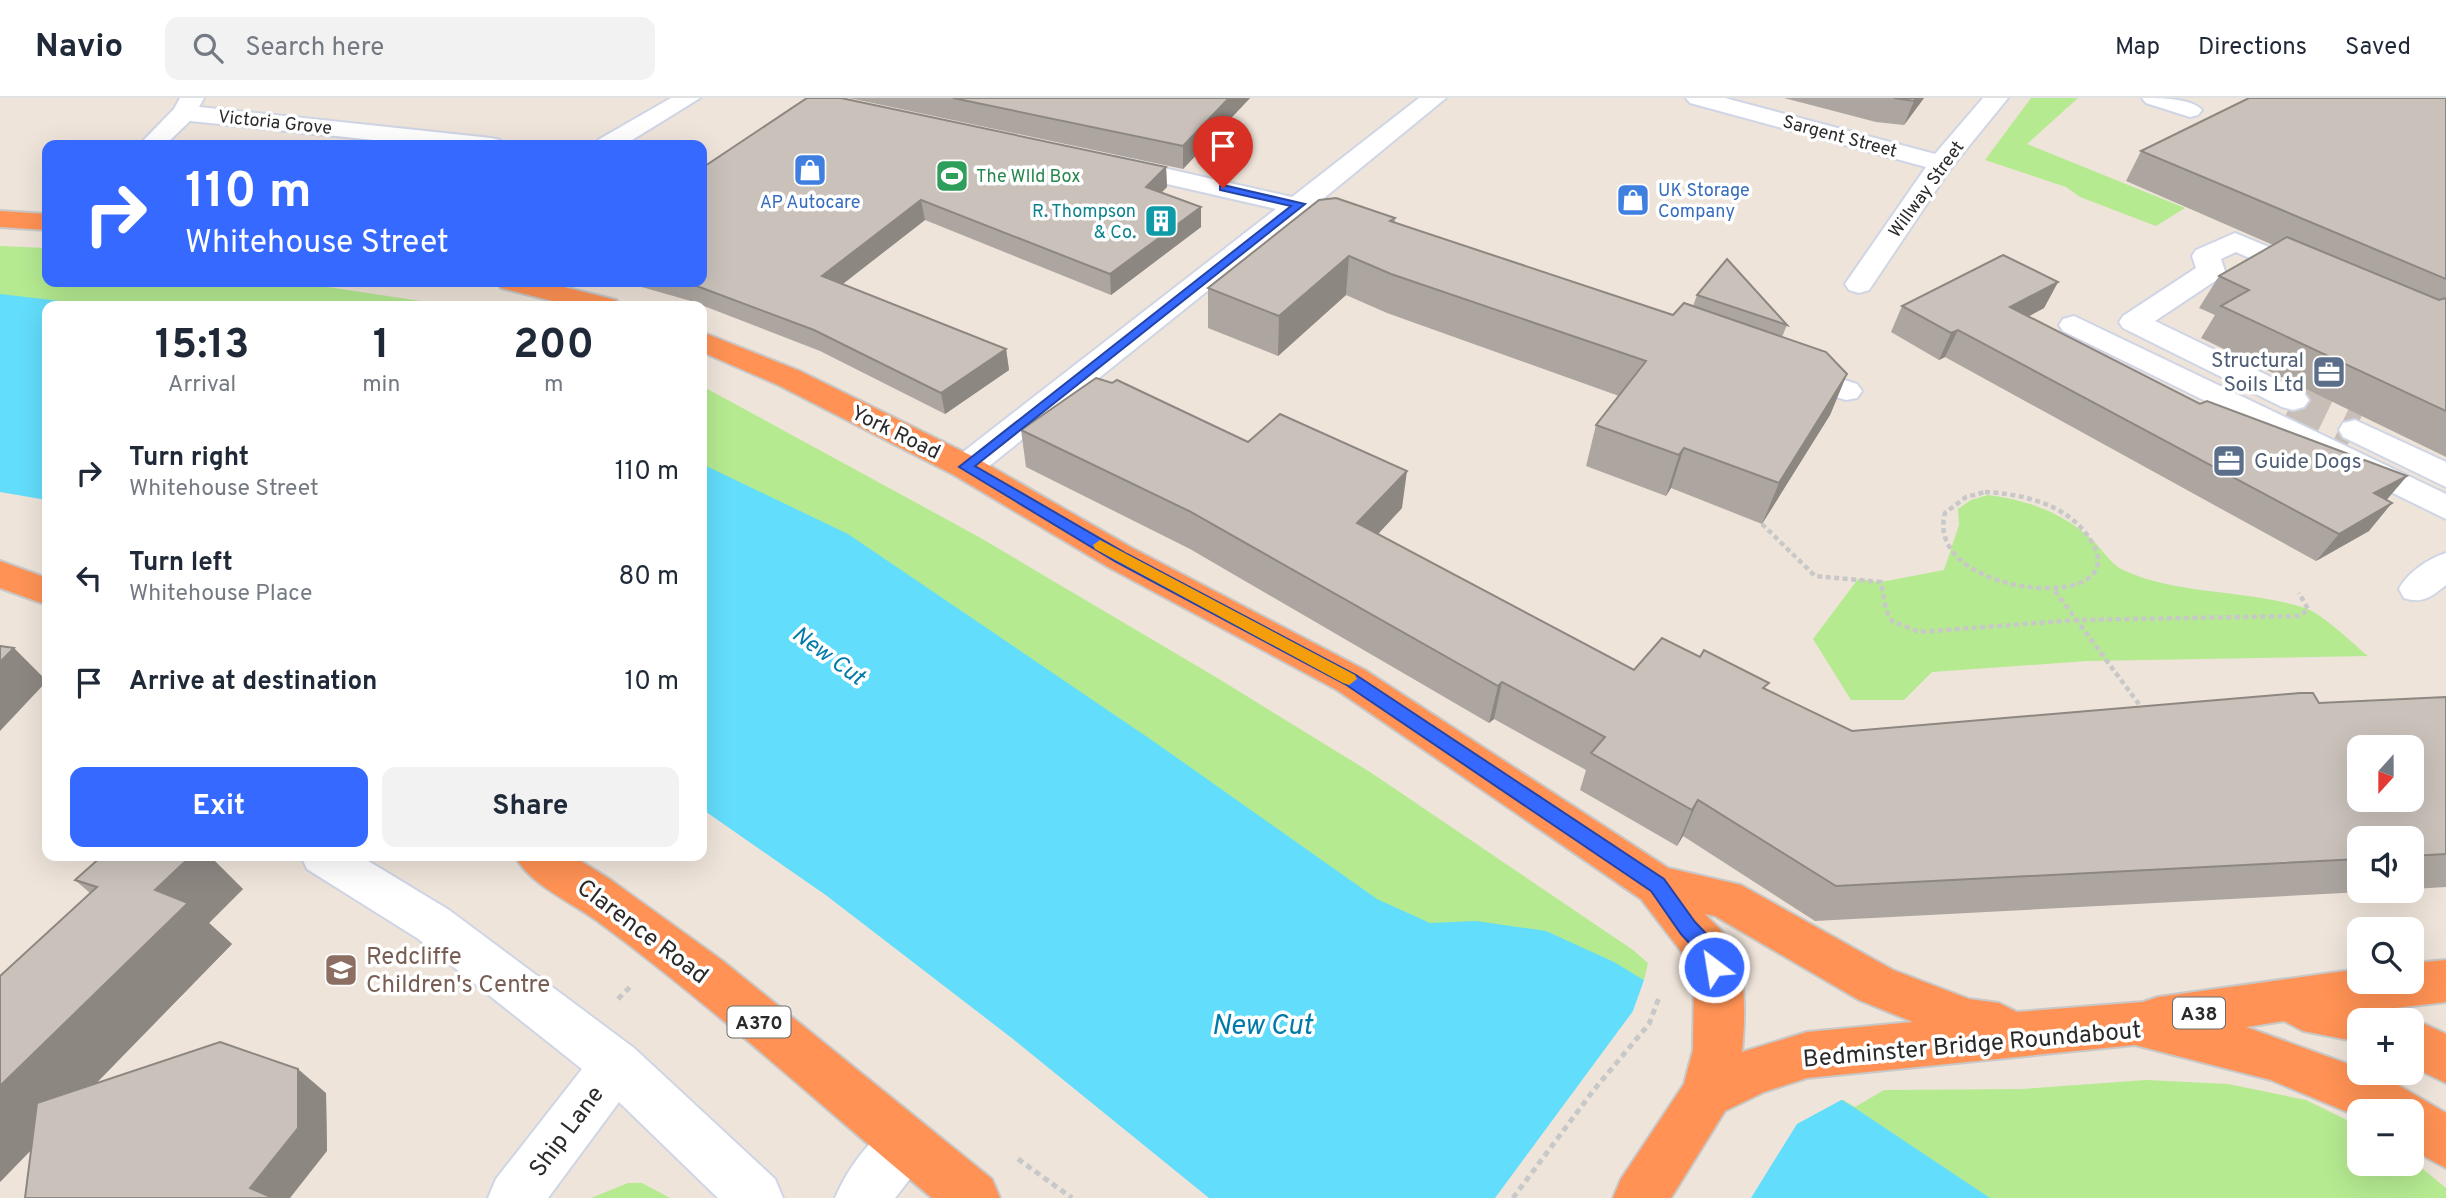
<!DOCTYPE html>
<html lang="en">
<head>
<meta charset="utf-8">
<style>
  body { margin:0; font-family:Overpass,sans-serif; background:#f2f2f3; color:#1f2937; height:100vh; display:flex; flex-direction:column; font-size:26px; white-space:nowrap }
  * { box-sizing:border-box; margin:0 }
  p { font-size:23px; color:#747a83 }
  .icon { flex:none; width:38px; height:38px; fill:none; stroke:currentColor; stroke-width:2; stroke-linecap:round; stroke-linejoin:round }
  .map { position:relative; flex:1; overflow:hidden }
  .drawer { position:absolute; left:42px; top:203px; width:665px; height:560px; display:flex; flex-direction:column; background:#fff; border-radius:14px; box-shadow:0 7px 28px #0002 }
  .drawer>* { flex:none }
  .banner { position:absolute; left:42px; top:42px; width:665px; height:147px; border-radius:14px; box-shadow:0 7px 28px #0002; background:#3669ff; color:#fff; overflow:hidden }
  .needle { width:46px; rotate:201deg }
  .fabs { position:absolute; left:2347px; top:637px; display:grid; gap:14px }
  .fabs a { display:grid; place-items:center; width:77px; height:77px; border-radius:14px; background:#fff; box-shadow:0 7px 28px #0002; font-size:35px }
  .pin { position:absolute; display:grid; place-items:center; width:60px; height:60px; color:#fff; margin:-72px -30px; border-radius:50% 50% 50% 0; rotate:-45deg; box-shadow:0 0 7px #0007 }
  .pin .icon { rotate:45deg }
  .me { position:absolute; width:77px; margin:-38px; rotate:329deg; stroke-linejoin:round; filter:drop-shadow(0 0 5px #0008) }
  .turn { display:flex; align-items:center; gap:24px; height:147px; padding:0 28px; font-size:32px }
  .turn .icon { width:91px; height:91px; stroke-width:2.5 }
  .turn b { display:block; font-size:49px; line-height:60px }
  .eta { display:flex; justify-content:space-evenly; align-items:center; height:119px; text-align:center }
  .eta b { font-size:42px; font-weight:700; line-height:49px }
  .primary-button { display:flex; gap:14px; margin-top:auto; padding:14px 28px }
  .primary-button a { flex:1; height:80px; border-radius:14px; background:#3669ff; color:#fff; font-size:28px; font-weight:700; line-height:80px; text-align:center }
  .primary-button a+a { background:#f2f2f3; color:#1f2937 }
  ul { padding:0; list-style:none }
  li { display:flex; align-items:center; gap:21px; height:105px; padding:0 28px }
  li div { flex:1 }
  li b { display:block; font-size:26px }
  li em { font-style:normal }
  header { display:flex; align-items:center; gap:42px; box-sizing:border-box; height:98px; padding:0 35px; background:#fff; border-bottom:2px solid #e0e1e3 }
  header strong { font-size:33px }
  nav { display:flex; gap:38px; margin-inline-start:auto; font-size:24px }
  .search { width:490px; height:63px; background:#f2f2f3; display:flex; align-items:center; gap:18px; box-sizing:border-box; padding:0 24px; border-radius:14px; color:#747a83; font-size:26px }
  .map>svg:first-child { display:block }
</style>
</head>
<body>
<header>
<strong>Navio</strong>
<div class="search"><svg class="icon" aria-label="search" viewBox="0 0 24 24"><circle cx="10" cy="10" r="6"/><path d="M15 15l6 6"/></svg>Search here</div>
<nav><a>Map</a><a>Directions</a><a>Saved</a></nav>
</header>
<div class="map">
<svg width="2446" height="1100" viewBox="0 0 2446 1100">
  <rect width="100%" height="100%" fill="#eee4da"/>
  <g fill="#b5ea91">
    <path d="M2031 0H2078L2027 46 2185 110 2156 128 2080 99 2066 89 1985 62Z"/>
    <path d="M0 148 47 150V184H294L454 208H47L0 239Z"/>
    <path d="M702 288 979 439 1219 581 1370 674 1633 852 1648 865 1644 882 1855 1009 1884 992 2022 991 2146 982 2228 986 2306 1002 2359 1028V1066H2412V1062L2446 1090V1100H1762L702 388Z"/>
    <path d="M1988 397C2026 402 2059 413 2089 439 2101 449 2110 466 2123 472 2180 498 2247 491 2305 510 2323 516 2352 545 2368 558L2087 563 1932 574 1904 602H1851L1813 541 1858 481 1881 484 1944 472 1959 427 1958 411 1971 402Z"/>
    <path d="M628 1085H642L670 1100H591Z"/>
  </g>
  <g fill="#62ddfb">
    <path d="M0 196 103 208H47V402L0 394Z"/>
    <path d="M702 366 848 436 1156 645 1377 801 1430 825 1476 823 1546 833 1614 864 1855 1010 1990 1100H1209L1013 941 827 798 702 711Z"/>
  </g>
  <path fill="#eee4da" d="M1644 882 1654 884 1845 1000 1797 1026 1751 1100H1495L1633 913Z"/>
  <g fill="none" stroke-linecap="round" stroke-linejoin="round">
    <path stroke="#c7bfb7" stroke-width="36" stroke-dasharray="36 18" stroke-linecap="butt" d="M2293 302 2355 332"/>
    <defs>
      <g id="minor">
        <path d="M180 0H204L199 9 491 40 500 42 503 47H422L190 23 165 47H139L174 11Z"/>
        <path d="M671 0H700L624 47H595L598 42Z"/>
        <path d="M1419 0H1446L1318 105 1370 116 1373 122 1370 128 1360 130 1302 117 978 377 966 380 954 377 949 369 954 361 1276 111 1106 72 1102 67 1106 62 1115 59 1292 99Z"/>
        <path d="M1686 0H1725L1935 56 1983 0H2008L1951 70 1869 192 1859 195 1849 192 1845 186 1926 69 1690 5Z"/>
        <path d="M2142 0C2160 0 2191 0 2202 12L2198 17 2190 19 2146 5Z"/>
        <path d="M2235 135 2317 169 2321 175 2317 181 2307 184 2297 181 2236 154 2221 161 2225 173 2221 179 2155 223 2304 295 2309 302 2304 309 2293 312 2282 309 2123 230 2119 224 2123 218 2196 170 2192 158 2196 152Z"/>
        <path d="M2074 218 2446 396V421L2063 233 2059 227 2063 221Z"/>
        <path d="M1790 265 1857 286 1862 293 1857 300 1846 302 1779 281 1774 274 1779 267Z"/>
        <path d="M2355 322 2446 364V389L2343 339 2339 332 2343 325Z"/>
        <path d="M2446 455V487C2431 499 2423 506 2404 500L2399 491C2408 474 2428 461 2446 455Z"/>
        <path d="M301 758H360L449 812 634 950 775 1081 783 1100H718L619 1004 548 1100H488L496 1081 582 971 417 840 307 771Z"/>
        <path d="M905 1020 923 1028 931 1046 923 1064 895 1100H835C848 1069 874 1033 905 1020Z"/>
      </g>
      <g id="highway">
        <path d="M0 113 47 116V132L0 129Z"/>
        <path d="M497 184H544L616 202 621 208H572L501 190Z"/>
        <path d="M702 234 800 273 978 361 1134 451 1365 572 1668 770 1741 787 1893 872 1969 901 1999 905 2017 914 2143 904 2158 899 2359 871V884H2412V865L2446 862V904L2379 912 2383 922H2359V944L2303 933 2284 923 2246 929 2359 970V975H2370L2393 984 2446 1015V1070L2412 1052V1013H2359V1019L2271 982 2135 947 1807 980 1764 994 1725 1013 1671 1100H1613L1621 1081 1684 986 1693 952 1694 883 1690 865 1641 801 1337 592 1108 469 954 377 778 287 702 254ZM1705 816 1715 818 1859 902 1913 924 1807 934 1742 954C1745 920 1748 870 1727 840 1722 832 1712 824 1705 816Z"/>
        <path d="M0 463 47 480V507L0 490Z"/>
        <path d="M515 758H573L611 782 723 863 992 1081 1000 1100H932C820 1007 714 909 597 823 571 804 529 786 515 758Z"/>
        <path d="M2412 920 2446 936V985L2412 969V922H2406Z"/>
      </g>
    </defs>
    <use href="#minor" stroke="#cfd5e5" stroke-width="4"/>
    <use href="#highway" stroke="#c8c8c8" stroke-width="4"/>
    <g stroke="#c8c8c8" stroke-width="4.5" stroke-dasharray="5 3.5" stroke-linecap="butt">
      <path d="M1985 394C2020 396 2059 404 2083 432 2159 520 1921 503 1945 415L1966 399Z"/>
      <path d="M1762 426 1815 478 1881 484 1886 512 1892 523 1919 534 2076 522 2300 518 2308 511 2299 495"/>
      <path d="M2055 493 2144 613"/>
    </g>
    <g stroke="#c8c8c8" stroke-width="5" stroke-dasharray="6 4.5" stroke-linecap="butt">
      <path d="M618 901 631 888"/>
      <path d="M1018 1061 1072 1100"/>
      <path d="M1513 1100 1593 993 1649 926 1660 897"/>
    </g>
    <use href="#minor" fill="#fff" fill-rule="evenodd"/>
    <use href="#highway" fill="#ff9254" fill-rule="evenodd"/>
  </g>
  <g fill="#ada6a0">
    <path d="M849 0H1250L1183 71Z"/>
    <path d="M1784 0H1924L1904 27 1876 24Z"/>
    <path d="M2446 0V359L2201 240 2215 217 2199 210 2219 178 2273 147 2126 83 2141 53Z"/>
    <path d="M1166 69 1167 89 1161 95 1201 129 1111 197 925 122 843 186 1006 251 1009 272 945 316 820 253 691 203 624 184H702V70Z"/>
    <path d="M1395 120V125L1673 217 1693 208 1697 197 1787 227 1782 239 1847 276 1830 317 1762 426 1671 390 1666 398 1586 368 1596 327 1619 298 1387 215 1346 197 1278 258 1208 230V190Z"/>
    <path d="M2058 184 2044 210 2028 219 2200 306 2407 378 2386 402 2369 433 2316 463 1945 259 1939 262 1891 234 1902 208Z"/>
    <path d="M1021 332 1248 344 1402 410 1378 436 1634 572 1766 591 1852 633 2319 605 2446 599V789L2412 791V740H2359V793H2381L1815 823 1683 738 1677 748 1580 692 1586 672 1494 621 1489 625 1190 451 1026 369Z"/>
    <path d="M75 782 243 791 209 825 232 846 96 985 326 995 327 1053 31 1052 0 1084 90 795Z"/>
  </g>
  <g fill="#8d8782">
    <path d="M1229 0H1250L1183 71V48Z"/>
    <path d="M1916 0H1924L1904 27 1914 3Z"/>
    <path d="M1166 69 1167 89 1147 109 1146 89Z"/>
    <path d="M921 102 925 122 827 198 822 178Z"/>
    <path d="M1201 109V129L1111 197 1110 176Z"/>
    <path d="M1349 158 1346 197 1278 258 1279 218Z"/>
    <path d="M2058 184 2044 210 1996 235 2010 209Z"/>
    <path d="M1958 232 1945 259 1939 262 1951 235Z"/>
    <path d="M1006 251 1009 272 945 316 941 295Z"/>
    <path d="M1847 276 1830 317 1762 426 1779 385Z"/>
    <path d="M1684 350 1671 390 1666 398 1679 357Z"/>
    <path d="M1407 373 1402 410 1353 463 1357 425Z"/>
    <path d="M2407 378 2384 405 2374 395Z"/>
    <path d="M2392 405 2369 433 2316 463 2339 436Z"/>
    <path d="M14 550 47 583 0 633V564Z"/>
    <path d="M1502 584 1494 621 1489 625 1498 588Z"/>
    <path d="M1698 702 1683 738 1677 748 1692 712Z"/>
    <path d="M191 758H210L243 791 209 825 232 846 0 1084V988L155 792Z"/>
    <path d="M298 971 326 995 327 1053 290 1100H264L250 1090Z"/>
  </g>
  <g fill="#c9c1ba" stroke="#8d8782" stroke-width="2" fill-rule="evenodd">
    <path d="M807 0H841L1166 69 1146 89 1201 109 1110 176 921 102 822 178 1006 251 941 295 814 232 686 184H702V70Z"/>
    <path d="M953 0H1229L1183 48Z"/>
    <path d="M1894 0H1916L1914 3Z"/>
    <path d="M2249 0H2446V181L2141 53Z"/>
    <path d="M1336 100 1395 120 1390 123 1673 217 1684 205 1826 254 1847 276 1779 385 1684 350 1679 357 1596 327 1646 263 1391 176 1349 158 1279 218 1208 190 1319 102Z"/>
    <path d="M2287 139 2439 202 2446 200V313L2221 208 2249 192 2219 178Z"/>
    <path d="M2003 157 2058 184 2010 209 2200 306 2207 303 2407 378 2374 395 2392 405 2339 436 1958 232 1951 235 1902 208Z"/>
    <path d="M1727 161 1787 227 1697 197Z"/>
    <path d="M1096 280 1112 285 1117 282 1248 344 1280 316 1407 373 1357 425 1634 572 1662 540 1700 559 1704 552 1769 585 1763 590 1852 633 2300 595H2313L2319 605 2446 599V756L2412 758V740H2359V761L1836 788 1698 702 1692 712 1591 655 1605 639 1502 584 1498 588 1189 413 1021 332ZM2359 649H2412V702H2359Z"/>
    <path d="M0 548 14 550 0 564Z"/>
    <path d="M102 758H191L155 792 188 805 0 988V878L97 789 75 782Z"/>
    <path d="M220 944 298 971V1030L250 1090 273 1100H25L37 1005Z"/>
  </g>
  <path fill="#3669ff" stroke="#2344a6" stroke-width="2" d="M1223 87 1305 106 975 368 1127 456 1356 577 1664 781 1695 824 1718 848 1724 869 1721 875 1714 877 1707 875 1702 859 1681 836 1651 793 1345 586 1116 464 959 369 1291 108 1220 92V88Z"/>
  <path fill="#f59e0b" d="M1100 442 1355 577 1357 581 1349 587 1343 585 1095 451 1093 447Z"/>
  <defs>
    <symbol id="shop-square" viewBox="-11 -11 22 22"><rect x="-9" y="-9" width="18" height="18" rx="4" fill="#3f7fe0" stroke="#fff"/><path d="M-5-2.5h2.3a2.7 3.5 0 0 1 5.4 0H5L5.5 6h-11ZM-1.5-2.5h3a1.5 2.3 0 0 0-3 0Z" fill="#fff"/></symbol>
    <symbol id="stadium-square" viewBox="-11 -11 22 22"><rect x="-9" y="-9" width="18" height="18" rx="4" fill="#2e9e5b" stroke="#fff"/><path d="M0-5a6.5 5 0 1 0 0 10a6.5 5 0 1 0 0-10ZM-3.5-1.8h7v3.6h-7Z" fill="#fff"/></symbol>
    <symbol id="building-square" viewBox="-11 -11 22 22"><rect x="-9" y="-9" width="18" height="18" rx="4" fill="#0f9aa8" stroke="#fff"/><path d="M-4-6H4V6H1V3H-1V6H-4ZM-2.5-4.3h1.7v1.8h-1.7ZM.8-4.3h1.7v1.8H.8ZM-2.5-1h1.7V.8h-1.7ZM.8-1h1.7V.8H.8Z" fill="#fff"/></symbol>
    <symbol id="office-square" viewBox="-11 -11 22 22"><rect x="-9" y="-9" width="18" height="18" rx="4" fill="#5c6f8a" stroke="#fff"/><path d="M-6-3h4V-5.5h4V-3h4V5H-6ZM-1-4.5V-3h2v-1.5ZM-6 0V1H6V0Z" fill="#fff"/></symbol>
    <symbol id="school-square" viewBox="-11 -11 22 22"><rect x="-9" y="-9" width="18" height="18" rx="4" fill="#8d6e63" stroke="#fff"/><path d="M0-5L7-2L0 1L-7-2ZM-4 1L0 2.5L4 1V4Q0 6-4 4Z" fill="#fff"/></symbol>
  </defs>
  <g fill-rule="evenodd">
    <use href="#shop-square" x="791" y="53" width="38" height="38"/>
    <use href="#stadium-square" x="933" y="59" width="38" height="38"/>
    <use href="#shop-square" x="1614" y="83" width="38" height="38"/>
    <use href="#building-square" x="1142" y="104" width="38" height="38"/>
    <use href="#office-square" x="2310" y="255" width="38" height="38"/>
    <use href="#office-square" x="2210" y="344" width="38" height="38"/>
    <use href="#school-square" x="322" y="853" width="38" height="38"/>
  </g>
  <g text-anchor="middle" stroke-width="7" stroke-linejoin="round" paint-order="stroke">
    <g font-size="18" fill="#2a2a2a" stroke="#fff">
      <text transform="translate(275 24) rotate(6)" y="6">Victoria Grove</text>
      <text transform="translate(1840 38) rotate(15)" y="6">Sargent Street</text>
      <text transform="translate(1926 91) rotate(-54)" y="6">Willway Street</text>
    </g>
    <g font-size="18" fill="#27864d" stroke="#fff" text-anchor="start">
      <text x="976" y="84">The WIld Box</text>
    </g>
    <g font-size="18" fill="#366cbe" stroke="#fff" text-anchor="start">
      <text x="1658" y="98">UK Storage<tspan x="1658" dy="21">Company</tspan></text>
      <text x="810" y="110" text-anchor="middle">AP Autocare</text>
    </g>
    <g font-size="18" fill="#0d838f" stroke="#fff" text-anchor="end">
      <text x="1136" y="119">R. Thompson<tspan x="1136" dy="21">&amp; Co.</tspan></text>
    </g>
    <g fill="#fff" stroke="#6a6a6a" stroke-width="2">
      <rect x="2173" y="899.5" width="52" height="31" rx="5"/>
      <rect x="727.5" y="908.5" width="63" height="31" rx="5"/>
    </g>
    <g font-size="19" font-weight="bold" fill="#2a2a2a">
      <text x="2199" y="922">A38</text>
      <text x="759" y="931">A370</text>
    </g>
    <g font-size="21" fill="#4e5e75" stroke="#fff" text-anchor="end">
      <text x="2304" y="269">Structural<tspan x="2304" dy="24">Soils Ltd</tspan></text>
      <text x="2254" y="370" text-anchor="start">Guide Dogs</text>
    </g>
    <g font-size="21" fill="#2a2a2a" stroke="#fff">
      <text transform="translate(896 334) rotate(26)" y="7">York Road</text>
    </g>
    <g font-size="23" font-style="italic" fill="#007aa8" stroke="#fff">
      <text transform="translate(829 557) rotate(36)" y="8">New Cut</text>
    </g>
    <g font-size="24" fill="#2a2a2a" stroke="#fff">
      <text transform="translate(643 833) rotate(37)" y="8">Clarence Road</text>
      <text transform="translate(1972 946) rotate(-5)" y="8">Bedminster Bridge Roundabout</text>
      <text transform="translate(566 1033) rotate(-53)" y="8">Ship Lane</text>
    </g>
    <g font-size="24" fill="#785e54" stroke="#fff" text-anchor="start">
      <text x="366" y="866">Redcliffe<tspan x="366" dy="28">Children's Centre</tspan></text>
    </g>
    <g font-size="28" font-style="italic" fill="#007aa8" stroke="#fff">
      <text x="1262" y="936">New Cut</text>
    </g>
  </g>
</svg>
<div class="fabs">
<a><svg class="needle" viewBox="-14 -14 28 28"><path d="M0-13l5 13h-10z" fill="#e53935"/><path d="M0 13l5-13h-10z" fill="#747a83"/></svg></a>
<a><svg class="icon" aria-label="sound" viewBox="0 0 24 24"><path d="M4 9h4l5-4v14l-5-4H4zM17 9q2 3 0 6"/></svg></a>
<a><svg class="icon" aria-label="search" viewBox="0 0 24 24"><circle cx="10" cy="10" r="6"/><path d="M15 15l6 6"/></svg></a>
<a>+</a>
<a>−</a>
</div>
<div class="pin" style="left:1223px;top:90px;background:#d93025"><svg class="icon" aria-label="arrive" viewBox="0 0 24 24"><path d="M6 21V4h12l-3 4 3 4H6"/></svg></div>
<svg class="me" style="left:1714px;top:869px" viewBox="-20 -20 40 40"><circle r="17" fill="#3669ff" stroke="#fff" stroke-width="3"/><path d="M0-11L8 9 0 5-8 9z" fill="#fff"/></svg>
<div class="banner">
<div class="turn"><svg class="icon" aria-label="right" viewBox="0 0 24 24"><path d="M7 20v-9h11M14 6l5 5-5 5"/></svg><div><b>110 m</b>Whitehouse Street</div></div>
</div>
<section class="drawer">
<div class="eta">
<div><b>15:13</b><p>Arrival</p></div>
<div><b>1</b><p>min</p></div>
<div><b>200</b><p>m</p></div>
</div>
<ul>
<li><svg class="icon" aria-label="right" viewBox="0 0 24 24"><path d="M7 20v-9h11M14 6l5 5-5 5"/></svg><div><b>Turn right</b><p>Whitehouse Street</p></div><em>110 m</em></li>
<li><svg class="icon" aria-label="left" viewBox="0 0 24 24"><path d="M17 20v-9H6M10 6l-5 5 5 5"/></svg><div><b>Turn left</b><p>Whitehouse Place</p></div><em>80 m</em></li>
<li><svg class="icon" aria-label="arrive" viewBox="0 0 24 24"><path d="M6 21V4h12l-3 4 3 4H6"/></svg><div><b>Arrive at destination</b></div><em>10 m</em></li>
</ul>
<div class="primary-button"><a>Exit</a><a>Share</a></div>
</section>
</div>
</body>
</html>
